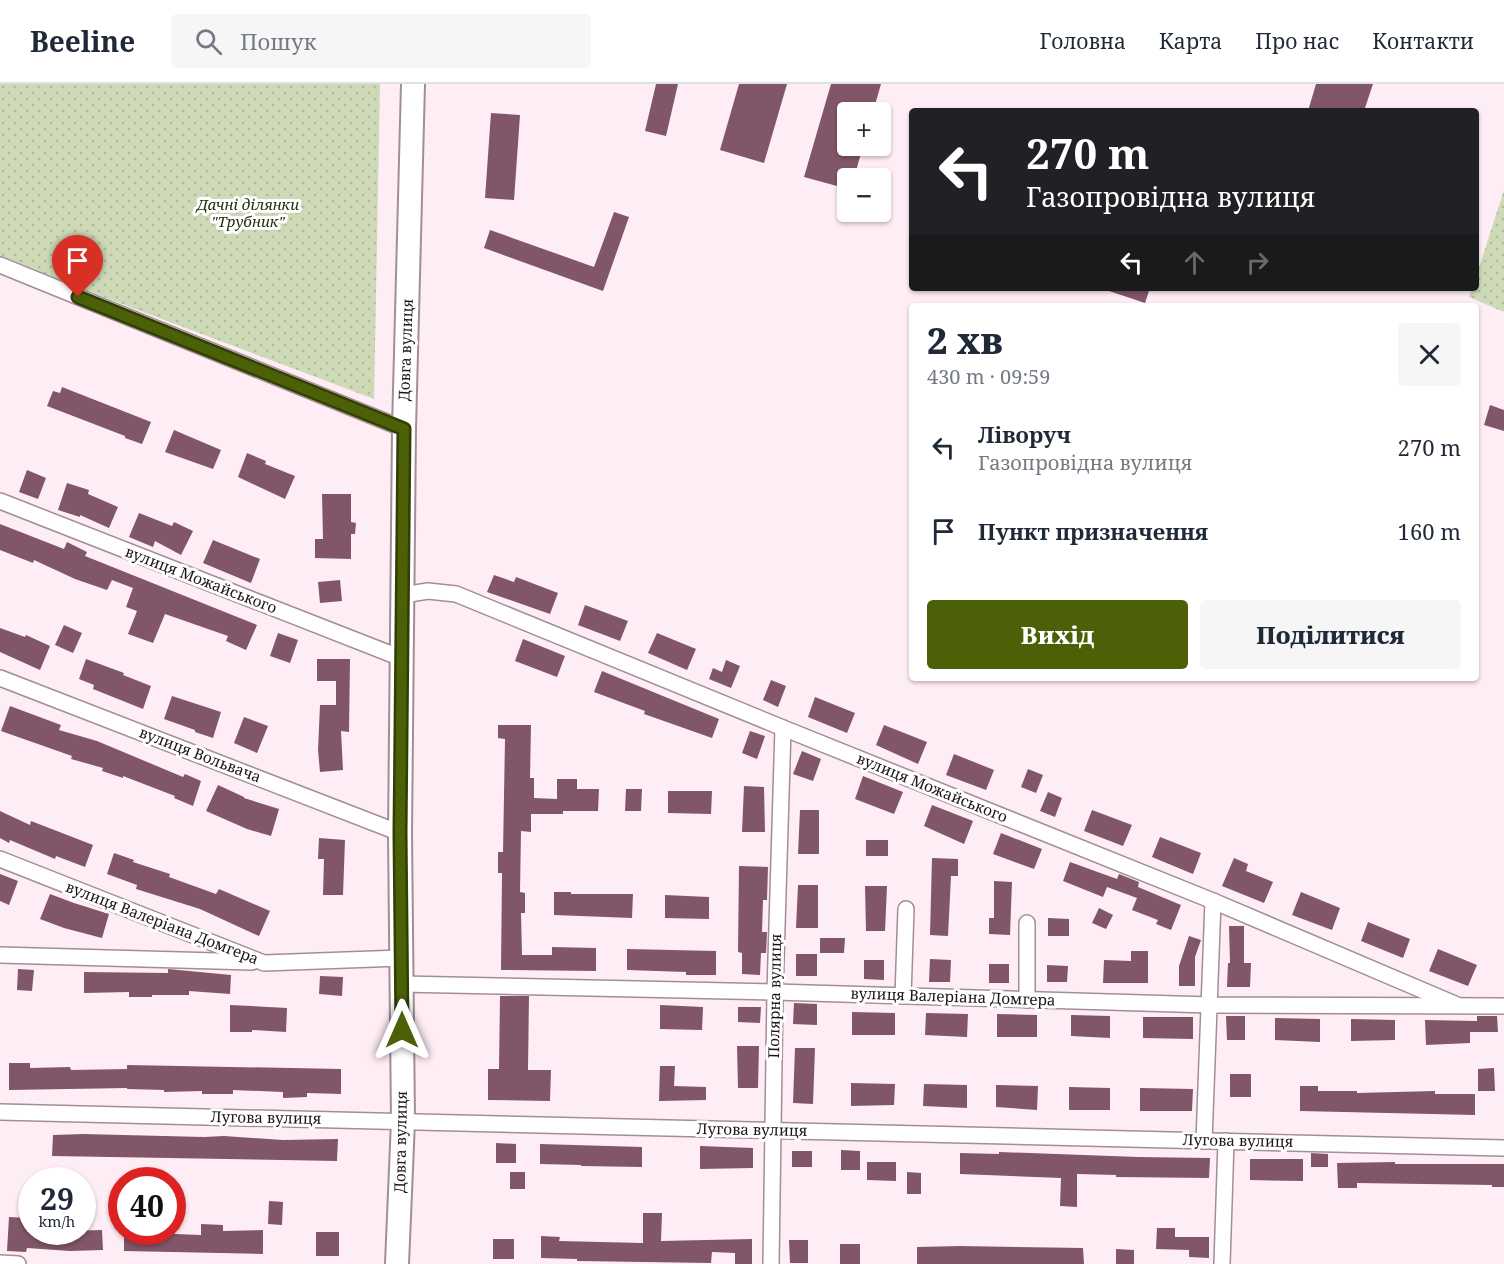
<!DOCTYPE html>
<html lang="uk">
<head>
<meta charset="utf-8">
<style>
  body { margin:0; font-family:"Noto Serif",serif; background:#f6f6f7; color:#1f2937; height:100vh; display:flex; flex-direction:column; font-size:22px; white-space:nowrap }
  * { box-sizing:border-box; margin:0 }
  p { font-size:20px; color:#747a83 }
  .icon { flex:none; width:33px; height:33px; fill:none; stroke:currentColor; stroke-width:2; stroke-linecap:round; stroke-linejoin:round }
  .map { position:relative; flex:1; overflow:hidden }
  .drawer { position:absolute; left:909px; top:219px; width:570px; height:378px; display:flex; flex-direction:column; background:#fff; border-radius:6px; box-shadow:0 2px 4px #0004 }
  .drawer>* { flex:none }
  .top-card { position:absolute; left:909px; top:24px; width:570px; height:183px; border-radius:6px; box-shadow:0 2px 4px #0004; background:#202124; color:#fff; overflow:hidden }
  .buttons { position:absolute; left:837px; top:18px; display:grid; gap:12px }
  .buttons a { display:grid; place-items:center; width:54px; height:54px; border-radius:6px; background:#fff; box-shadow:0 2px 4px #0004; font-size:30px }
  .speed { position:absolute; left:18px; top:1083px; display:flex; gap:12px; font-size:30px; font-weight:700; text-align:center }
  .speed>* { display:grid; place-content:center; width:78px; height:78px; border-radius:50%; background:#fff; box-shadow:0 2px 4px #0004; line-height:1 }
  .speed small { font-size:15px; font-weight:400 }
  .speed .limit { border:9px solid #d22; background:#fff; color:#111 }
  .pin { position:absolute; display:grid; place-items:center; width:51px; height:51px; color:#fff; margin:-62px -26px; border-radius:50% 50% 50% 0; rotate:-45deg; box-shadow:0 0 6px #0007 }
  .pin .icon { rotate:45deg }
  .me { position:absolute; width:66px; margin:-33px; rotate:0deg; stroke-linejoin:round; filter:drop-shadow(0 0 4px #0008) }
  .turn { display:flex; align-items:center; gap:21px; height:126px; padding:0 18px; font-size:27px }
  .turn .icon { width:78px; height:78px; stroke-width:2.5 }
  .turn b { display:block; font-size:42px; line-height:51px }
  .lanes { display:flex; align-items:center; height:57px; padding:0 18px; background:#0003; justify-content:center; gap:30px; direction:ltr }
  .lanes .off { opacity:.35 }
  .round { display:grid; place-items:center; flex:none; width:63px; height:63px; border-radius:6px; background:#f6f6f7 }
  .summary { display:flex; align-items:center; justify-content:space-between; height:102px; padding:0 18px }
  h1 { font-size:36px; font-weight:800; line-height:45px }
  .primary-button { display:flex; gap:12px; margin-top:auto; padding:12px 18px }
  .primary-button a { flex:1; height:69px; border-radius:6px; background:#4c6008; color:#fff; font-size:24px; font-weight:800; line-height:69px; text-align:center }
  .primary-button a+a { background:#f6f6f7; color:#1f2937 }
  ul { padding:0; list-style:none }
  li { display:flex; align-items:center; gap:18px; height:84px; padding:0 18px }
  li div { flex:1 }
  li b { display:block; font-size:22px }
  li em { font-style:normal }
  header { display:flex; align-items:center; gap:36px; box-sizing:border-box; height:84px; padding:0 30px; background:#fff; border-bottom:2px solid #e0e1e3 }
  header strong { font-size:28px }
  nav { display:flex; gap:33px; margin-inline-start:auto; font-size:21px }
  .search { width:420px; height:54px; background:#f6f6f7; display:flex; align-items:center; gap:15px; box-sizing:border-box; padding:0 21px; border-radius:6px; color:#747a83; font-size:22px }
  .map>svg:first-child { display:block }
</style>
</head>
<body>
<header>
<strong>Beeline</strong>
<div class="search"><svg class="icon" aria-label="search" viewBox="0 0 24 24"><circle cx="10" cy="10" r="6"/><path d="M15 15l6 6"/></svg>Пошук</div>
<nav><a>Головна</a><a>Карта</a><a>Про нас</a><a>Контакти</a></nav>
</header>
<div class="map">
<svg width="1504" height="1180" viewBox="0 0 1504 1180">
  <defs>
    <pattern id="garden-dots" width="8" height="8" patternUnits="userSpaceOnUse" patternTransform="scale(1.5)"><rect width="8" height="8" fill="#cedab7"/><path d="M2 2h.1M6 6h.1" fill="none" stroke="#b0ba9d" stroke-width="1.8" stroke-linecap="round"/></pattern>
  </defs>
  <rect width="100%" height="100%" fill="#feedf4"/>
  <g fill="url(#garden-dots)">
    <path d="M0 0H380L374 315 0 174Z"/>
    <path d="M1504 106V228L1469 213 1472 204H1476V193Z"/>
  </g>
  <g fill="#815669">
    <path d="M656 0H678L666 52 645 47Z"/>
    <path d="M739 0H787L764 79 720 66Z"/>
    <path d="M831 0H881L873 28H848V62H863L854 94H848V105L804 93Z"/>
    <path d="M1316 0H1373L1364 27H1308Z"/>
    <path d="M491 29 520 31 514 116 485 114Z"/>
    <path d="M614 128 629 133 603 207 484 164 490 146 594 183Z"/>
    <path d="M1106 204H1150L1145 219 1106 206Z"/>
    <path d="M62 303 151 338 142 360 125 354V352L47 322 53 307 60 309Z"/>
    <path d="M1490 321 1504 326V347L1484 341Z"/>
    <path d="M174 346 221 366 213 385 165 368Z"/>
    <path d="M247 369 266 377 265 380 295 392 285 415 238 393Z"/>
    <path d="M27 386 46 394 38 415 19 408Z"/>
    <path d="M67 399 89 406 88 410 118 423 109 444 80 431V433L58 426Z"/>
    <path d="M322 410H351V438L356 439 355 450H351V475L315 474V455H323Z"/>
    <path d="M139 429 172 442 174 438 193 447 181 471 155 457 153 463 129 453Z"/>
    <path d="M0 440 64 465 67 458 87 468 85 472 257 541 246 566 226 557 228 552 165 530 153 559 128 550 137 527 126 523 133 504 112 496 107 506 75 495 34 476 33 479 0 466Z"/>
    <path d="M213 456 260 475 251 499 203 479Z"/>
    <path d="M494 491 514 498 516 493 558 509 550 530 487 508Z"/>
    <path d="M340 496 342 517 320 519 318 498Z"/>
    <path d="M585 521 628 537 620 557 578 541Z"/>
    <path d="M64 541 82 549 73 569 55 561Z"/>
    <path d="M0 544 25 553 26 551 50 562 40 586 0 568Z"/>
    <path d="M278 549 298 556 290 579 270 572Z"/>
    <path d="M657 549 696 565 687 586 648 569Z"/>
    <path d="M523 555 565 572 557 593 515 577Z"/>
    <path d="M86 575 124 589 123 591 151 602 143 625 93 605 94 601 79 595Z"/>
    <path d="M317 575H350L349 648 341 647 343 686 320 688 318 666 320 621H336V597H317Z"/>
    <path d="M726 576 740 582 731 604 709 595 713 584 722 588Z"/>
    <path d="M602 587 719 635 712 654 644 630 645 627 594 608Z"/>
    <path d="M771 596 786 602 778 623 763 616Z"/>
    <path d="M172 612 221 628 213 654 195 648V646L164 635Z"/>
    <path d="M815 613 855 629 847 649 808 633Z"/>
    <path d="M10 622 61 641 59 646 97 657 183 693 185 690 201 697 193 722 174 714 175 712 123 692V694L102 687 103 684 71 675 72 672 1 647Z"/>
    <path d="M244 633 268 642 257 669 234 659Z"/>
    <path d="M498 641H531L530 694H534V714L557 715V695H577V705H599L598 727H563V730H531V748L521 747 520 808 525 809V829H521L522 871H552V863L596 864V887L501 886 502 789H498V768H503L505 655 498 654Z"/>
    <path d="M884 641 927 658 918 680 876 661Z"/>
    <path d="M750 647 765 652 757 675 742 669Z"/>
    <path d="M802 667 821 675 813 697 793 690Z"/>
    <path d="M954 670 994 686 986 706 946 691Z"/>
    <path d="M1028 685 1043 691 1036 709 1021 703Z"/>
    <path d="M863 692 903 708 894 730 855 715Z"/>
    <path d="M218 701 244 713V714L279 725 271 752 247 745 206 727Z"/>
    <path d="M744 702 764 703 765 748H742Z"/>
    <path d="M626 705H642L641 727H625Z"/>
    <path d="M668 707H712L711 730 668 729Z"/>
    <path d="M1048 708 1062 714 1055 733 1040 727Z"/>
    <path d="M932 721 973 737 964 760 924 742Z"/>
    <path d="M800 726H819V770H798Z"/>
    <path d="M1092 726 1132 741 1123 762 1084 747Z"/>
    <path d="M0 727 30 741 31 737 93 761 85 783 56 772 55 775 10 756 9 759 0 754Z"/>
    <path d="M1001 749 1042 765 1034 785 993 770Z"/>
    <path d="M1160 753 1201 769 1193 790 1152 773Z"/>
    <path d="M319 754 345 756 343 811H323L324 775H318Z"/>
    <rect x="866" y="756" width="22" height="16"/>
    <path d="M114 769 134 776 133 778 170 790 169 793 216 810 219 805 270 827 259 852 200 825 136 805 137 801 107 790Z"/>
    <path d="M932 774 958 775V792H951L948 852 930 851Z"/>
    <path d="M1234 774 1248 780 1246 787 1273 798 1264 819 1222 802Z"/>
    <path d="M1070 778 1117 795 1119 790 1139 798 1138 803 1181 821 1171 846 1156 840 1158 836 1132 826 1137 814 1107 803 1103 813 1063 797Z"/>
    <path d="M739 782 768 783 767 816H763L762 848H767L766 869H761L760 891 742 890V869L738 868Z"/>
    <path d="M0 790 18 797 9 821 0 817Z"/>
    <path d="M994 797 1012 798 1010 851 989 850V834H994Z"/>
    <path d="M798 801H818V844H796Z"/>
    <path d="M865 802H887L885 847H866Z"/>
    <path d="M554 808H571V810H633L632 834 554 831Z"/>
    <path d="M1301 808 1340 824 1332 846 1292 831Z"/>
    <path d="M50 810 74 819 109 830 102 854 64 844 40 835Z"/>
    <path d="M665 811 709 813V835L665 834Z"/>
    <path d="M1099 824 1113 831 1106 845 1092 839Z"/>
    <path d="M1048 834 1069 835V852H1048Z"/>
    <path d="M1368 838 1410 855 1403 874 1361 857Z"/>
    <path d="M1229 842H1244V879H1251L1250 903H1227L1228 879H1230Z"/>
    <path d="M1189 852 1201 856 1195 873V902H1179V882Z"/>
    <path d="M820 854H845L844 869H820Z"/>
    <path d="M627 865 716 867V891H686V888L627 886Z"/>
    <path d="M1438 865 1477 881 1468 902 1429 887Z"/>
    <path d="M1131 867H1148V899H1103L1104 876 1131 877Z"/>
    <rect x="796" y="870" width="21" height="22"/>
    <path d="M930 875 951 876 950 898H929Z"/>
    <path d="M864 876H884V896L864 895Z"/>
    <rect x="989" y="880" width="20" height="19"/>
    <path d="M1047 881 1068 882 1067 898H1047Z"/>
    <path d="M18 885 34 886 32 907 17 906Z"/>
    <path d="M168 885 231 891 230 910 189 907V911H152V913H129V908L84 909V888L168 889Z"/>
    <path d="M320 892 343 893 342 912 319 910Z"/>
    <path d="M500 912H529L528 986H551L550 1017 488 1016V985H499Z"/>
    <path d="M794 919 817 920V941L793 940Z"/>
    <path d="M230 921 287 924 286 948 252 946V948H230Z"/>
    <path d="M660 921 703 923 702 946 660 945Z"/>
    <path d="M738 923H761L760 939 738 938Z"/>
    <path d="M852 928 895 929V951H852Z"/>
    <path d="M926 929 968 930 967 953 925 951Z"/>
    <path d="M997 930 1037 931V953H997Z"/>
    <path d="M1071 931 1110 932V954L1071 952Z"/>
    <path d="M1226 932H1245V956H1227Z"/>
    <path d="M1477 932H1497L1498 948H1470V959L1426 961 1425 936 1477 937Z"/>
    <path d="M1143 933H1193V955L1143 954Z"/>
    <path d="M1275 934 1320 935V958L1275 956Z"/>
    <path d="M1351 935 1395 936V956L1351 957Z"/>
    <path d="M737 962H759L758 1004H738Z"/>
    <path d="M795 964H815L813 1020 793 1019Z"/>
    <path d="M9 979H30V984L70 983 71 986 127 985V981L341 985V1010L307 1009V1013L283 1014V1008L233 1006V1010H202V1007L164 1008V1006L127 1005V1004L9 1006Z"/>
    <path d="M660 982H675L674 1002 706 1003V1016L659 1017Z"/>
    <path d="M1494 984 1495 1007H1478V985Z"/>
    <rect x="1230" y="990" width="21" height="23"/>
    <path d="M851 999 895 1000 894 1021 851 1022Z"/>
    <path d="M924 1000 967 1001V1024L923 1022Z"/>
    <path d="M996 1001 1038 1002 1037 1026 996 1023Z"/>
    <path d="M1300 1002H1318V1007H1357V1009L1435 1007V1010H1475V1031L1300 1027Z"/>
    <path d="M1069 1003 1110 1004V1026H1069Z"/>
    <path d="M1140 1004 1193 1005 1192 1027H1140Z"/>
    <path d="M83 1050 204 1053 224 1052 283 1056 338 1055 337 1077 52 1072 53 1051Z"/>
    <path d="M496 1059 516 1060V1079H496Z"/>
    <path d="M540 1060 642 1063V1083L581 1082V1081L540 1080Z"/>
    <path d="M700 1062 753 1064V1084L700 1085Z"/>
    <path d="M841 1066 860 1067V1086H841Z"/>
    <rect x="792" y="1067" width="20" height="16"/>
    <path d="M999 1068 1138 1073 1210 1074 1209 1094 1116 1093V1091L1077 1090V1123L1060 1122 1061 1094 960 1090V1069L999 1070Z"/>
    <path d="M1311 1069 1328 1070V1083H1311Z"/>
    <path d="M1250 1075H1303V1097L1250 1096Z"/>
    <path d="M867 1078H896V1097L867 1096Z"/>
    <path d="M1395 1078V1080H1504V1103H1492V1101L1357 1099V1104H1338L1337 1079Z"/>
    <rect x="510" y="1088" width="15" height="17"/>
    <path d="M907 1088 921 1089V1110H907Z"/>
    <path d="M269 1117 283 1118 282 1141 268 1140Z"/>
    <path d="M643 1129H662L661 1157 752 1155V1180H735V1169L712 1168 711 1179 577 1177V1175L541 1174V1152L560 1153 559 1157 643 1159Z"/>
    <path d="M9 1133 28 1134 27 1148 102 1146 103 1166 70 1167 27 1164 26 1168 7 1167Z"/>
    <path d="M201 1140 223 1141V1147L263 1146V1170L124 1167V1148L201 1151Z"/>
    <path d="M1157 1144H1175V1153H1209V1174L1189 1173V1166L1156 1165Z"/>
    <rect x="316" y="1148" width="23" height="24"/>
    <rect x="493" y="1155" width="21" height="20"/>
    <path d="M789 1156H808V1179H790Z"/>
    <rect x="840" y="1160" width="20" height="20"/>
    <path d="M960 1162 1083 1164 1084 1180H917V1163Z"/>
    <path d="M1116 1165 1134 1166V1180H1116Z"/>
  </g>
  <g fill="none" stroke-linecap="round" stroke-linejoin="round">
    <defs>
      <g id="street">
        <path d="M0 181 404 345"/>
        <path d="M0 417 401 574"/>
        <path d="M403 511 428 507 456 510 783 644 1213 817 1457 921"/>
        <path d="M0 594 400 749"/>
        <path d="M0 775 264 879 401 874"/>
        <path d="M1027 839V916"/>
        <path d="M0 871 252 878"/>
        <path d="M401 900 775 908 1210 921 1504 922"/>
        <path d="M903 912 906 825"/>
        <path d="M0 1028 1504 1064"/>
        <path d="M1204 1057 1213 817"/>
        <path d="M0 1179 18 1180"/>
        <path d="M771 1180 775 908 783 644"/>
        <path d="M1222 1180 1226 1057"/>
      </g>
      <path id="secondary" d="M397 1180 403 1037 400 749 404 345 413 0"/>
    </defs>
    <use href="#street" stroke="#a28e96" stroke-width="18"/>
    <use href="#secondary" stroke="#a28e96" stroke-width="26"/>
    <use href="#street" stroke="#fff" stroke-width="15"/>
    <use href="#secondary" stroke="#fff" stroke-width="22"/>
  </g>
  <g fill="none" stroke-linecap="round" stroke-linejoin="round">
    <defs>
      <path id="route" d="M78 213 404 345 400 749 402 946"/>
    </defs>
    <use href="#route" stroke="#313e05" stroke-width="15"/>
    <use href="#route" stroke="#4c6008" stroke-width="10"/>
  </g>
  <g text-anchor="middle" stroke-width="6" stroke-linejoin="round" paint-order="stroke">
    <g font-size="15" font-style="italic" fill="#242e0b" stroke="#fff">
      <text x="248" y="126">Дачні ділянки<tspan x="248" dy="17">"Трубник"</tspan></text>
    </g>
    <g font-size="15" fill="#1c1518" stroke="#fff">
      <text transform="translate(406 266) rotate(-88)" y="5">Довга вулиця</text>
      <text transform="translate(201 496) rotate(21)" y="5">вулиця Можайського</text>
      <text transform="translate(200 671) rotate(21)" y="5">вулиця Вольвача</text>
      <text transform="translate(932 704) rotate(22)" y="5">вулиця Можайського</text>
      <text transform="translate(162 839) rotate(21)" y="5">вулиця Валеріана Домгера</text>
      <text transform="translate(775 912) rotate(-89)" y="5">Полярна вулиця</text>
      <text transform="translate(953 913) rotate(2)" y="5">вулиця Валеріана Домгера</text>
      <text transform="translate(266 1034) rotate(1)" y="5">Лугова вулиця</text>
      <text transform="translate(752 1046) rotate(1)" y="5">Лугова вулиця</text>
      <text transform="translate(1238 1057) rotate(1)" y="5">Лугова вулиця</text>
      <text transform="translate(401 1058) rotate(-89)" y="5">Довга вулиця</text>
    </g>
  </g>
</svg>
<div class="buttons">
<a>+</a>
<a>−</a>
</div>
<div class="speed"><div>29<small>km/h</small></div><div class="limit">40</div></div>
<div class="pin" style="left:78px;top:213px;background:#d93025"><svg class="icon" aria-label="arrive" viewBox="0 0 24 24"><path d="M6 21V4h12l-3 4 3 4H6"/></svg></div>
<svg class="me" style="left:402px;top:946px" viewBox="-20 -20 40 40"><path d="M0-17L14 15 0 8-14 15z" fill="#4c6008" stroke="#fff" stroke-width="4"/></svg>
<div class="top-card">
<div class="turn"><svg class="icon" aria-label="left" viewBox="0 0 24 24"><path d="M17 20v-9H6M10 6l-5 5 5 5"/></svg><div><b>270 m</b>Газопровідна вулиця</div></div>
<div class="lanes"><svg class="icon" aria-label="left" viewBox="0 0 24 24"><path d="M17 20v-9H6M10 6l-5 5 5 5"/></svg><svg class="icon off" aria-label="ahead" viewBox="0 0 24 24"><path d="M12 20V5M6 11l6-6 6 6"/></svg><svg class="icon off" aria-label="right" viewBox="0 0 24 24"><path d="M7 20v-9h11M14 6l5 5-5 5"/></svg></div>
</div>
<section class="drawer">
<div class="summary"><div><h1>2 хв</h1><p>430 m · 09:59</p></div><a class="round"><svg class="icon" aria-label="close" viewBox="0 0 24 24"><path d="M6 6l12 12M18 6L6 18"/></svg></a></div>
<ul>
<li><svg class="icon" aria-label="left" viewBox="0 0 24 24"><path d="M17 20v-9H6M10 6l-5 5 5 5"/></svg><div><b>Ліворуч</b><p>Газопровідна вулиця</p></div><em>270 m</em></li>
<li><svg class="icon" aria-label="arrive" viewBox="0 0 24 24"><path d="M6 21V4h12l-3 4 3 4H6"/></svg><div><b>Пункт призначення</b></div><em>160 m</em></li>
</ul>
<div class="primary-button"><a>Вихід</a><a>Поділитися</a></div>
</section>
</div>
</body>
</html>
